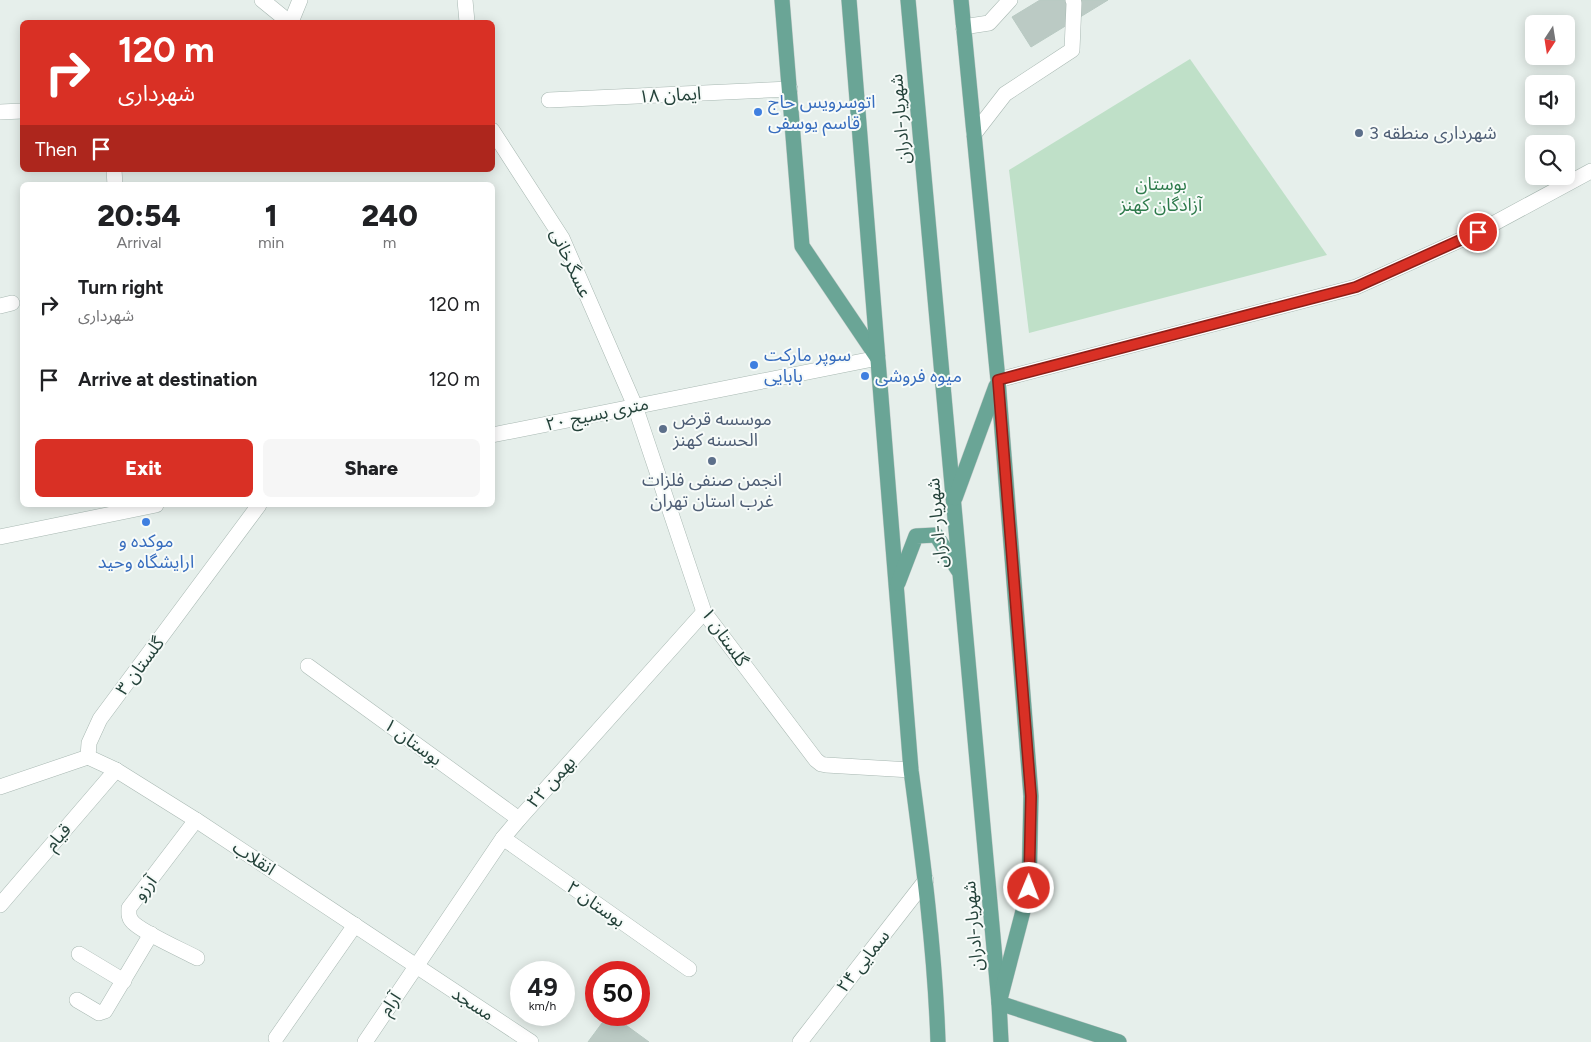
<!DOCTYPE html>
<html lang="en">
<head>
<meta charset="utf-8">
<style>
  body { margin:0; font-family:Figtree,"Noto Sans Arabic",sans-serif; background:#f6f6f6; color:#202124; height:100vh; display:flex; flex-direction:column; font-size:19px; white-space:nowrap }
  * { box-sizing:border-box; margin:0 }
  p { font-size:16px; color:#757577 }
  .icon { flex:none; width:28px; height:28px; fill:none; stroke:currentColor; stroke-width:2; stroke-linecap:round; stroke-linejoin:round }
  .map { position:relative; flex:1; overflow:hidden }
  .side { position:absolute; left:20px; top:182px; width:475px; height:325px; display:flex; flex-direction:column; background:#fff; border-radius:8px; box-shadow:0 2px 12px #0003 }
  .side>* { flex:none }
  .guide { position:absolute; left:20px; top:20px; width:475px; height:152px; border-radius:8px; box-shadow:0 2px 12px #0003; background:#d93025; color:#fff; overflow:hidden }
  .needle { width:32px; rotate:192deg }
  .tools { position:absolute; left:1525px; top:15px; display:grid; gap:10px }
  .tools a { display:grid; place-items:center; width:50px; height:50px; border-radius:8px; background:#fff; box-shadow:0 2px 12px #0003; font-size:25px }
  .speed { position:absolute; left:510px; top:961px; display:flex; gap:10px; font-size:25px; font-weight:700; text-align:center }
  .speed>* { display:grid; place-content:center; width:65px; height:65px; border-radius:50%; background:#fff; box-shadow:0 2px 12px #0003; line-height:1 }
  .speed small { font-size:12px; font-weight:400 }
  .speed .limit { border:8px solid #d22; background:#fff; color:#111 }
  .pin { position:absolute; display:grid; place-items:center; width:42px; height:42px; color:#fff; margin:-21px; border:2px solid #fff; border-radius:50%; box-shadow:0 1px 5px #0007 }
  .me { position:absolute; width:55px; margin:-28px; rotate:1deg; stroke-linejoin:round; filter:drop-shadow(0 0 4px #0008) }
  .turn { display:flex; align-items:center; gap:18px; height:105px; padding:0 15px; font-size:22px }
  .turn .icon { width:65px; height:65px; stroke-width:2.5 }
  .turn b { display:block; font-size:35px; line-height:42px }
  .then { display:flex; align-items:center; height:48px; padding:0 15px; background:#0003; gap:10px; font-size:19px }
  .eta { display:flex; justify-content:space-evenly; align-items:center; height:85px; text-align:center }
  .eta b { font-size:30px; font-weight:800; line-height:35px }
  .action { display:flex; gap:10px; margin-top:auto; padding:10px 15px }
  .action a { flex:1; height:58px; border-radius:8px; background:#d93025; color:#fff; font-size:20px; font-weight:800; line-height:58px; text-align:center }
  .action a+a { background:#f6f6f6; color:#202124 }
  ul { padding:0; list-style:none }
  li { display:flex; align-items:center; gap:15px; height:75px; padding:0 15px }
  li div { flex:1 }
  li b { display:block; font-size:19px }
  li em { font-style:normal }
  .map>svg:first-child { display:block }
</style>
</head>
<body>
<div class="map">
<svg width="1591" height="1042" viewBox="0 0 1591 1042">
  <rect width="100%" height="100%" fill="#e6efeb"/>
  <path fill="#bfe0c8" d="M1190 59 1327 255 1029 333 1009 170Z"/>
  <g fill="#bbcac4" stroke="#b8c9c2">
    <path d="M1040 0H1108L1031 47 1012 17Z"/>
    <path d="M608 1015H612L649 1042H588Z"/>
  </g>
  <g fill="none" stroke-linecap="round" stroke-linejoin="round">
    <defs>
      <g id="minor">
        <path d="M262 0 289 22"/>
        <path d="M465 0 467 22"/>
        <path d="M291 22 300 0"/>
        <path d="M963 27 989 23 1010 0"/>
        <path d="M549 100 790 89"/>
        <path d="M0 112 22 111"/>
        <path d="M492 130 562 238 635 406 704 612 816 760 821 764 826 765 911 770"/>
        <path d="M974 134 1005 94 1072 50 1074 3 1073 0"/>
        <path d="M114 170 115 185"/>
        <path d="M0 306 12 303"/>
        <path d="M998 380 1356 287 1478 232 1591 171"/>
        <path d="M492 435 878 358"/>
        <path d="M0 537 156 505"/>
        <path d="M308 666 519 819"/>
        <path d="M88 757 116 770 196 820 531 1042"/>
        <path d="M0 787 88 757 89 743 100 719 259 505"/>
        <path d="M196 820 129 908C129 913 128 916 131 920 137 930 184 951 197 958"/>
        <path d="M503 838 689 969"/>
        <path d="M0 905 116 770"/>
        <path d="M79 954 124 981"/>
        <path d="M77 1000 99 1013 105 1011 151 934"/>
        <path d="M276 1038 355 925"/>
        <path d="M365 1042 503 838 519 819 704 612"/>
        <path d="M800 1042 926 880"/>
      </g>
      <g id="major">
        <path d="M782 0 802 246 877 357"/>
        <path d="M849 0 911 770C923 860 935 951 938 1042"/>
        <path d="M908 0 999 1003 1001 1042"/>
        <path d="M961 0 998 380 1031 796 1029 888 999 1003 1119 1042"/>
        <path d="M955 498 996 386"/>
        <path d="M898 583 916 536 936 535 958 570"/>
      </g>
    </defs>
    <use href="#minor" stroke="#a8b8b2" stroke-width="16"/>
    <use href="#major" stroke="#c2cac8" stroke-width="16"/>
    <use href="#minor" stroke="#fff" stroke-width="15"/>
    <use href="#major" stroke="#6aa596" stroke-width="15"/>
  </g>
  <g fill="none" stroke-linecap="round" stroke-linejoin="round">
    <defs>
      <path id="route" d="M1029 888 1031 796 998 380 1356 287 1478 232"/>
    </defs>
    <use href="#route" stroke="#8d1f18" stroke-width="12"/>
    <use href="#route" stroke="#d93025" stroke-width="9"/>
  </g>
  <g fill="#3f7fe0" stroke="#f7fbf9" stroke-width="2">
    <circle cx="758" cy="112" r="5"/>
    <circle cx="754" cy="365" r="5"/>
    <circle cx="865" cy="376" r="5"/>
    <circle cx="146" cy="522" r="5"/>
  </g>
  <g fill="#5c6f8a" stroke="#f7fbf9" stroke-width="2">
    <circle cx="1359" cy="133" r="5"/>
    <circle cx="663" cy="429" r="5"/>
    <circle cx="712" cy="461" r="5"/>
  </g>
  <g text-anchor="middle" stroke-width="4" stroke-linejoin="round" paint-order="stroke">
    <g font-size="18" fill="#24423a" stroke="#f7fbf9">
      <text transform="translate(670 95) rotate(-3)" y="6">ایمان ۱۸</text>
      <text transform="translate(900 119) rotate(-95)" y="6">شهریار-ادران</text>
      <text transform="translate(571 263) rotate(65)" y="6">عسگرخانی</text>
      <text transform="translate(597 414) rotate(-12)" y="6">۲۰ متری بسیج</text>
      <text transform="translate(937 523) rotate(-95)" y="6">شهریار-ادران</text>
      <text transform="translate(725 637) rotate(55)" y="6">گلستان ۱</text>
      <text transform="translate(140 666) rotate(-53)" y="6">گلستان ۳</text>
      <text transform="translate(413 742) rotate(36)" y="6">بوستان ۱</text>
      <text transform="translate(551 782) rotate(-48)" y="6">۲۲ بهمن</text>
      <text transform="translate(58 837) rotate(-49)" y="6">قیام</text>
      <text transform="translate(254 858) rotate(33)" y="6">انقلاب</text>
      <text transform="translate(145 888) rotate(-53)" y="6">آرزو</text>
      <text transform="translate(596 904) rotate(35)" y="6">بوستان ۲</text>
      <text transform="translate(973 926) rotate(-95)" y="6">شهریار-ادران</text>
      <text transform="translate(863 961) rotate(-52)" y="6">سمایی ۲۴</text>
      <text transform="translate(390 1004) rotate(-56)" y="6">آرام</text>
      <text transform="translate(473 1004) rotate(33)" y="6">مسجد</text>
    </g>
    <g font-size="18" fill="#366cbe" stroke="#f7fbf9" text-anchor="start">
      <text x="768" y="108">اتوسرویس حاج<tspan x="768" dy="21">قاسم یوسفی</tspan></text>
      <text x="764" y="361">سوپر مارکت<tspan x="764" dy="21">بابایی</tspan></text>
      <text x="875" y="382">میوه فروشی</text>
      <text x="146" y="547" text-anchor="middle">موکده و<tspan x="146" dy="21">ارایشگاه وحید</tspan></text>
    </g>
    <g font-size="18" fill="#4e5e75" stroke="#f7fbf9" text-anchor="start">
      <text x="1369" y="139">شهرداری منطقه 3</text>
      <text x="673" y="425">موسسه قرض<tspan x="673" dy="21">الحسنه کهنز</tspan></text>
      <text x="712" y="486" text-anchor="middle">انجمن صنفی فلزات<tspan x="712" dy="21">غرب استان تهران</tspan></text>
    </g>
    <g font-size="18" fill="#2d7a4b" stroke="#f7fbf9">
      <text x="1161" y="190">بوستان<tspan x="1161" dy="21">آزادگان کهنز</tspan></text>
    </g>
  </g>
</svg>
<div class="tools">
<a><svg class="needle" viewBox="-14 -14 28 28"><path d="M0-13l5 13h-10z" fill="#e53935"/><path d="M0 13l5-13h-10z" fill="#757577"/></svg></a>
<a><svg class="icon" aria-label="sound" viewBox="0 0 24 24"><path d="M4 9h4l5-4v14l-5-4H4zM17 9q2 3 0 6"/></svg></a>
<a><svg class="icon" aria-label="search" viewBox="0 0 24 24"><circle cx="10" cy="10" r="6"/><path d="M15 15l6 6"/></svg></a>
</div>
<div class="speed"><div>49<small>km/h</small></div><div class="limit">50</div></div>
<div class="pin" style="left:1478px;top:232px;background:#d93025"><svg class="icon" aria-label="arrive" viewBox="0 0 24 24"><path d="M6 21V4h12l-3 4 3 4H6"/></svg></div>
<svg class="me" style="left:1029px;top:888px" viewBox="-20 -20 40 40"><circle r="17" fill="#d93025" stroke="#fff" stroke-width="3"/><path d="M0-11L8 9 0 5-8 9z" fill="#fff"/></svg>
<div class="guide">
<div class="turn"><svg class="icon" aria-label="right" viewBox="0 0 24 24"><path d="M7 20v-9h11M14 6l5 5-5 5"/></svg><div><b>120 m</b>شهرداری</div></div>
<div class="then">Then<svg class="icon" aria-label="arrive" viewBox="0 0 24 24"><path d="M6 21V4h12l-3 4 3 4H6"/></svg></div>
</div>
<section class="side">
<div class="eta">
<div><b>20:54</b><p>Arrival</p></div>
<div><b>1</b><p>min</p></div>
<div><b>240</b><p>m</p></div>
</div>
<ul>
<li><svg class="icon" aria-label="right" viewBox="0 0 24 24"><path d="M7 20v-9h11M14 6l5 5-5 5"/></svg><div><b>Turn right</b><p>شهرداری</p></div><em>120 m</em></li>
<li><svg class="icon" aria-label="arrive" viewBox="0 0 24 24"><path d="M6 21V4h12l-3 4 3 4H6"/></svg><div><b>Arrive at destination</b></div><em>120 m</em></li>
</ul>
<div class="action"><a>Exit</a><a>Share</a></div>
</section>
</div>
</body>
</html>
